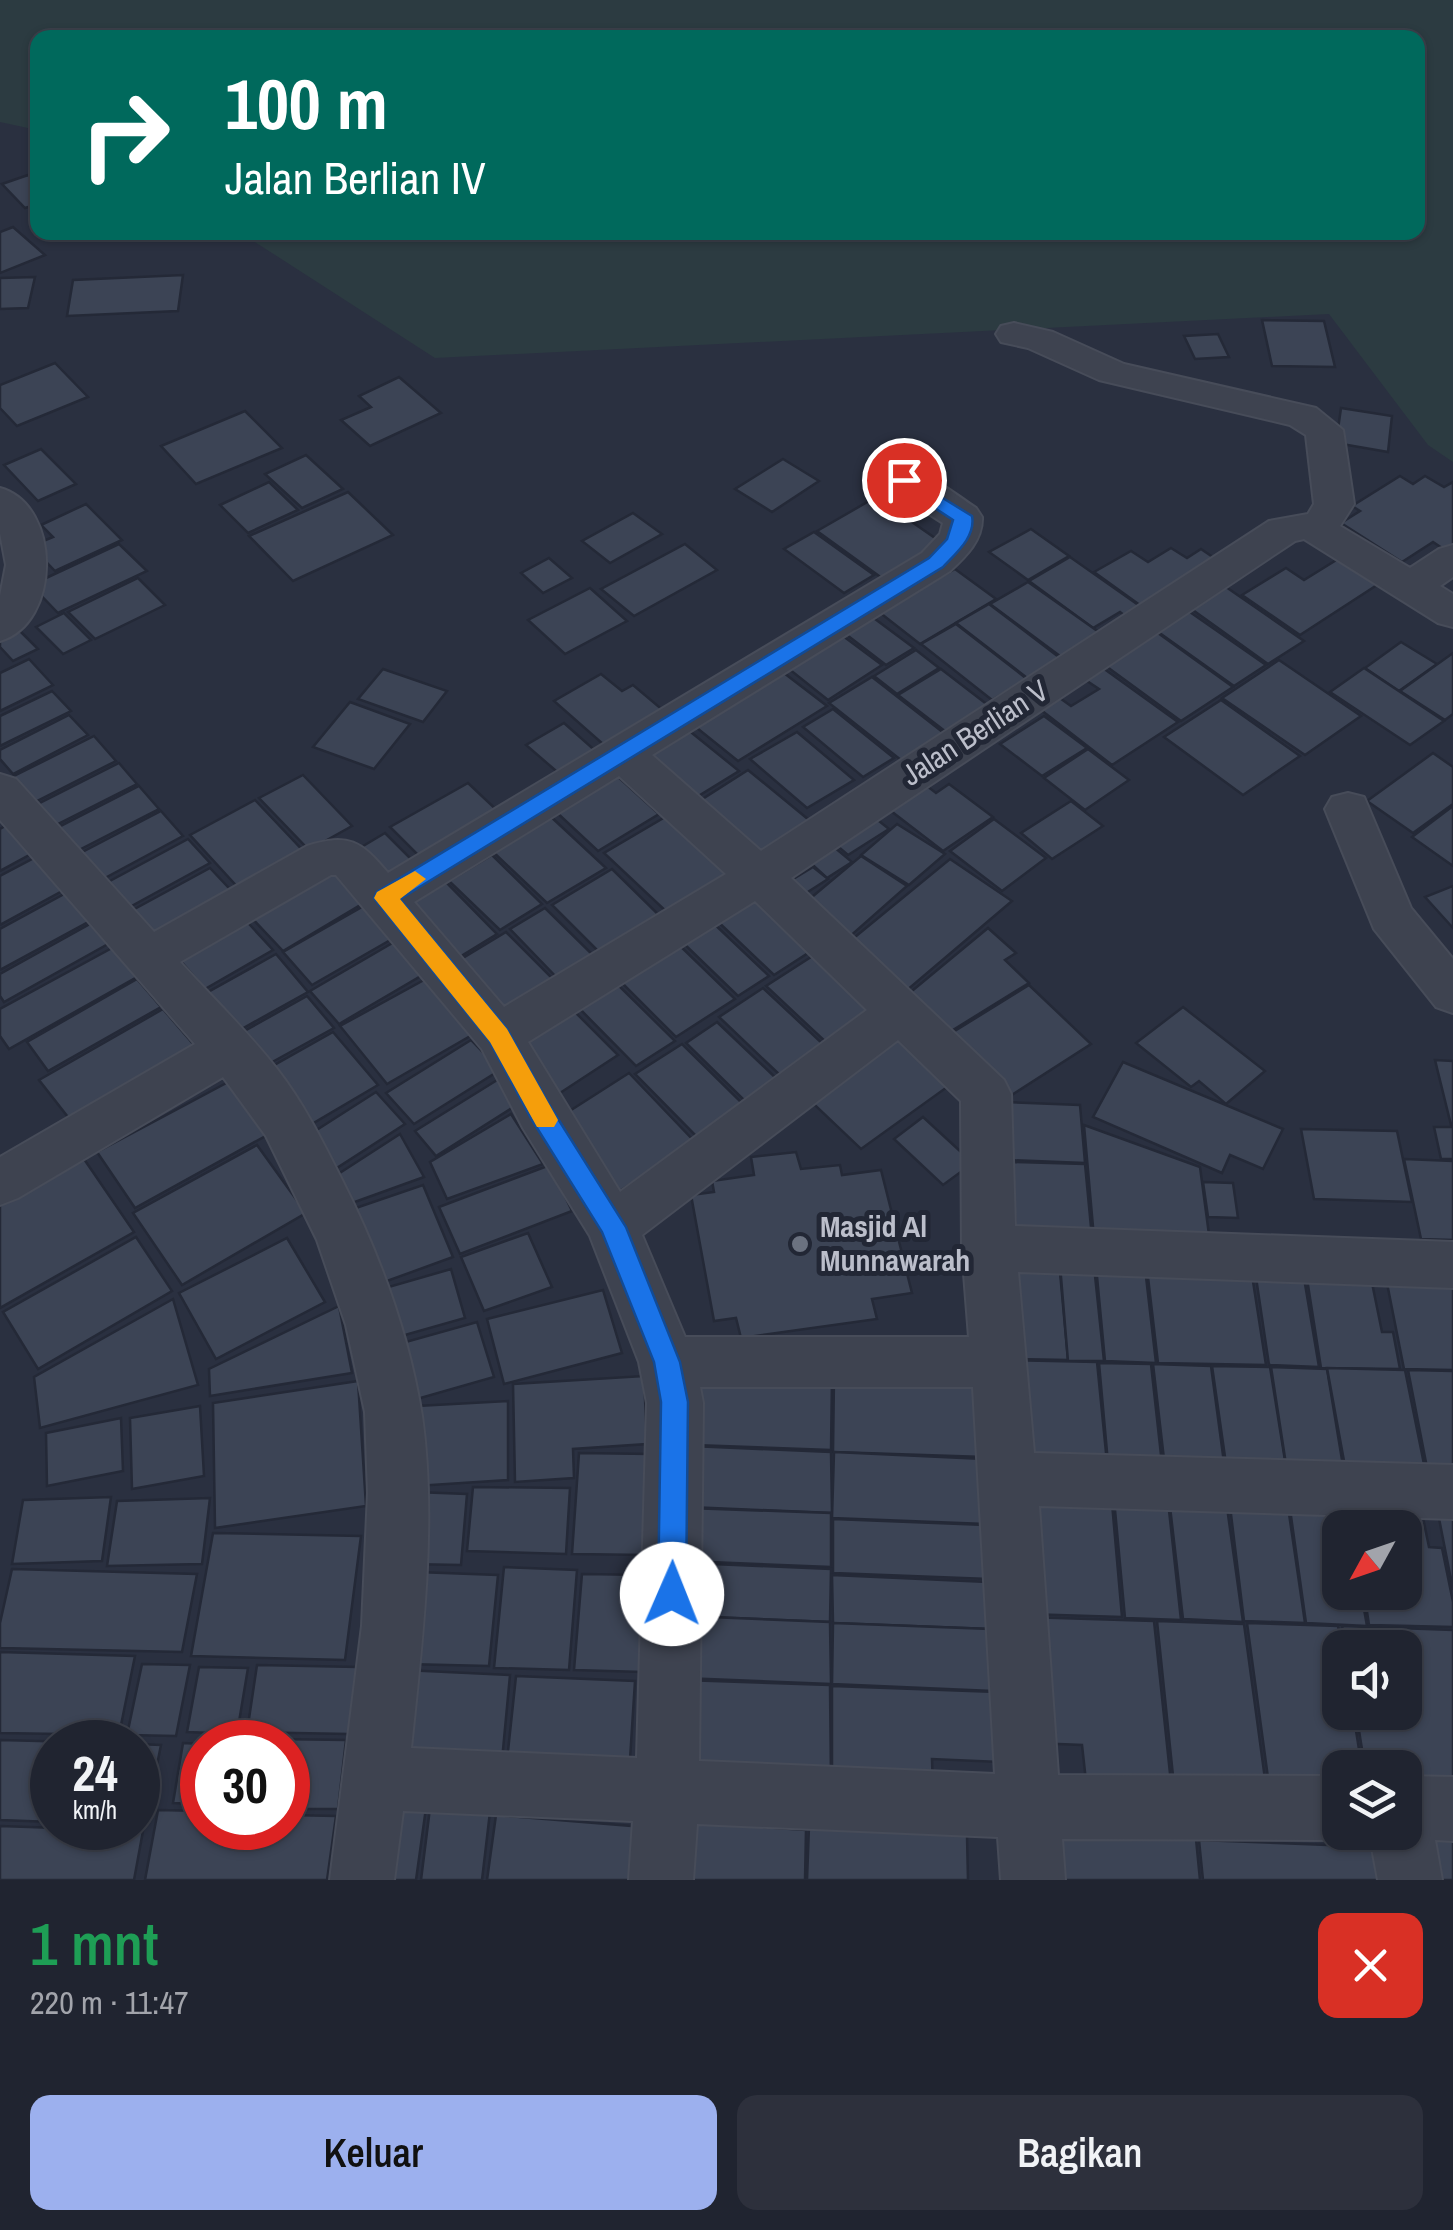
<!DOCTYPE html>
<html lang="id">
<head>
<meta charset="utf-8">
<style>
  body { margin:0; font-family:"Archivo Narrow",sans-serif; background:#2d303c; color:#f1f3f6; height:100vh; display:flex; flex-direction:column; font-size:38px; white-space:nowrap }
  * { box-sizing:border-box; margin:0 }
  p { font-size:32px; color:#a2a4ab }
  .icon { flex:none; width:55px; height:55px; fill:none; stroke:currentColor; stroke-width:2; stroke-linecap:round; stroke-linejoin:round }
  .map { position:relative; height:1880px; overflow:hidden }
  .side { display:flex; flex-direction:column; background:#202430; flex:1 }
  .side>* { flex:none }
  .guide { position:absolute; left:30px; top:30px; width:1395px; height:210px; border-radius:20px; box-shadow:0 2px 8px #0004,0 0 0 2px #3d414c; background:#00695c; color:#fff; overflow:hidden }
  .needle { width:65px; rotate:230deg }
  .buttons { position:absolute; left:1322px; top:1510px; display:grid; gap:20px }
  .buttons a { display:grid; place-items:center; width:100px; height:100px; border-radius:20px; background:#202430; box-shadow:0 2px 8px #0004,0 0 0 2px #3d414c; font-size:50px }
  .speed { position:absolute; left:30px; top:1720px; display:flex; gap:20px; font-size:50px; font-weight:700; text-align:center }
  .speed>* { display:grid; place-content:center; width:130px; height:130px; border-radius:50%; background:#202430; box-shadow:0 2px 8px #0004,0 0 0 2px #3d414c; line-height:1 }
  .speed small { font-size:25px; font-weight:400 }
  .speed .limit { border:15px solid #d22; background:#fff; color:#111 }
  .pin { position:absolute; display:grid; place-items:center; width:85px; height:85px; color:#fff; margin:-42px; border:5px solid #fff; border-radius:50%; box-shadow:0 2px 10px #0007 }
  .me { position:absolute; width:110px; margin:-55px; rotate:1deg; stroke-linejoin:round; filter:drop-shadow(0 0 8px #0008) }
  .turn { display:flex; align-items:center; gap:35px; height:210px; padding:0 30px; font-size:45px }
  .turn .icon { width:130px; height:130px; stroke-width:2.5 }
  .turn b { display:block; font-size:70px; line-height:85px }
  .round { display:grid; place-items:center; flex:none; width:105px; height:105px; border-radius:20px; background:#2d303c }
  .head { display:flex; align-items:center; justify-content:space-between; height:170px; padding:0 30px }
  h1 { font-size:60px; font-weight:600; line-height:75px; color:#1e9e55 }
  .cta { display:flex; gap:20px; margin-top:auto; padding:20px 30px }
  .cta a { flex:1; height:115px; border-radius:20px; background:#9cb0ee; color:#111; font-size:40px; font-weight:600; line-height:115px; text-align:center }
  .cta a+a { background:#2d303c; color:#f1f3f6 }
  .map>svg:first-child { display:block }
</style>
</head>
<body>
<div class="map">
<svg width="1453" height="1880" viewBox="0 0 1453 1880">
  <rect width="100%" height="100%" fill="#2a3040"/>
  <path fill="#2c3b41" d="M0 0H1453V462L1428 445 1329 314 435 358 241 233 1418 232V38H38L37 130 0 122Z"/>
  <g fill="#3c4455" stroke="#242937" stroke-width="2.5">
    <path d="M28 175 38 185V204L25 208 2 184Z"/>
    <path d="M13 227 45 255 0 273V232Z"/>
    <path d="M183 275 178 311 67 316 73 280Z"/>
    <path d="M35 277 28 308 0 309V278Z"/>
    <path d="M1262 320 1324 321 1335 367 1272 366Z"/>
    <path d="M1218 334 1229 357 1195 359 1184 336Z"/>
    <path d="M55 363 88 397 17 426 0 408V385Z"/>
    <path d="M399 377 441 413 370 446 341 420 371 407 359 396Z"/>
    <path d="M1341 408 1392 416 1388 452 1336 443Z"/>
    <path d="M245 411 282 448 196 484 161 446Z"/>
    <path d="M41 449 76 484 38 501 4 465Z"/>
    <path d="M306 455 343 489 302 508 265 474Z"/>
    <path d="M783 459 819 481 772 512 735 489Z"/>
    <path d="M1400 476 1413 484 1425 476 1444 487 1453 482V548L1448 552 1433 542 1402 562 1341 523 1360 511 1352 506Z"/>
    <path d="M269 482 298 510 248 533 220 505Z"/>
    <path d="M348 492 393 535 293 581 249 536Z"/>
    <path d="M876 497 945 545 886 581 817 531Z"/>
    <path d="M86 504 122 540 55 571 31 546 53 537 41 525Z"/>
    <path d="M633 513 662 534 610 563 582 541Z"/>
    <path d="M1031 529 1069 556 1028 580 989 552Z"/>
    <path d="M814 532 874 575 844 593 784 549Z"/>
    <path d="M119 544 147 571 58 613 31 585Z"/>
    <path d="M685 544 717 570 634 616 601 589Z"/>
    <path d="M1171 548 1187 558 1201 549 1220 562 1144 608 1094 572 1131 551 1148 562Z"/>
    <path d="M1070 557 1144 609 1129 619 1120 612 1093 628 1029 581Z"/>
    <path d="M549 558 572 578 543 593 521 573Z"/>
    <path d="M1338 559 1377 585 1300 635 1242 595 1286 568 1304 580Z"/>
    <path d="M955 569 996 599 920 644 879 612Z"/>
    <path d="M138 578 165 605 95 639 68 612Z"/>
    <path d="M1028 582 1103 635 1064 659 990 604Z"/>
    <path d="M1226 587 1304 641 1268 664 1190 608Z"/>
    <path d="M590 588 627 621 565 654 528 620Z"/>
    <path d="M989 604 1064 661 1031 681 956 623Z"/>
    <path d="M1187 610 1266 665 1234 686 1154 629Z"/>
    <path d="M64 613 91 640 63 654 36 627Z"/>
    <path d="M871 616 914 648 886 665 843 632Z"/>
    <path d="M956 624 1027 679 992 700 921 644Z"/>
    <path d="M1151 628 1233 687 1181 721 1099 661Z"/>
    <path d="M20 631 38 649 13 661 0 647V641Z"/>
    <path d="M843 636 882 665 828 700 789 669Z"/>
    <path d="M1401 642 1437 664 1399 691 1365 668Z"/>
    <path d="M916 650 939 668 897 694 874 676Z"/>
    <path d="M1453 653V714L1445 720 1400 691Z"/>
    <path d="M29 659 53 685 0 711V673Z"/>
    <path d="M1279 660 1361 716 1305 755 1222 698Z"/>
    <path d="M1096 663 1178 722 1112 765 1032 703 1050 691 1071 706 1099 689 1078 675Z"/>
    <path d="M1364 668 1444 721 1410 745 1330 692Z"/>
    <path d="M383 669 447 691 423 722 358 699Z"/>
    <path d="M941 669 993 709 950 735 898 695Z"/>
    <path d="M780 670 827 706 738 761 692 724Z"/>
    <path d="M601 674 622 691 633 685 671 717 612 752 554 701Z"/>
    <path d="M872 677 949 737 906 764 829 703Z"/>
    <path d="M52 691 71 711 0 746V716Z"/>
    <path d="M1221 700 1300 756 1243 795 1164 737Z"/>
    <path d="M350 702 410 724 374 769 313 747Z"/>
    <path d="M833 709 894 758 863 777 803 727Z"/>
    <path d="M69 715 88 735 13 774 0 759V750Z"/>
    <path d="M1044 716 1087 748 1042 776 1000 744Z"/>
    <path d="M564 723 599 754 562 776 526 745Z"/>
    <path d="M687 729 739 771 687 803 637 760Z"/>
    <path d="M797 732 854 780 807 808 750 759Z"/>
    <path d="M94 736 116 761 33 803 12 777Z"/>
    <path d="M1088 749 1129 780 1085 810 1044 778Z"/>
    <path d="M1433 753 1453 767V804L1413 833 1367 801Z"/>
    <path d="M119 763 137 784 48 829 30 808Z"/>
    <path d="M748 770 809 820 751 858 690 807Z"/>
    <path d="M615 774 659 814 598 851 553 809Z"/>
    <path d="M303 775 352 826 309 850 259 798Z"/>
    <path d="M468 783 502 815 424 861 390 827Z"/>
    <path d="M949 784 993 817 943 851 891 811 927 786 936 793Z"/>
    <path d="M139 786 159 809 75 852 55 829Z"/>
    <path d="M255 800 308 856 243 893 190 835Z"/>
    <path d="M1071 801 1103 826 1052 859 1021 833Z"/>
    <path d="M1453 806V866L1412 837Z"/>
    <path d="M161 811 183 836 92 885 69 859Z"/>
    <path d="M672 813 740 875 671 916 604 853Z"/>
    <path d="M869 813 889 829 848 855 828 838Z"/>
    <path d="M549 815 606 868 547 903 490 849Z"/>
    <path d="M994 819 1046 858 1002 891 950 851Z"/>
    <path d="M897 824 945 854 909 885 861 855Z"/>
    <path d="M7 825 31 854 0 871V829Z"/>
    <path d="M385 833 418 866 386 885 353 852Z"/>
    <path d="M188 839 210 863 117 914 95 889Z"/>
    <path d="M828 842 852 862 827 878 804 857Z"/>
    <path d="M492 855 542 904 500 930 449 881Z"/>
    <path d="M861 856 907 886 847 939 800 907Z"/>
    <path d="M36 857 64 890 0 925V876Z"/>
    <path d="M950 859 1012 901 906 991 844 946Z"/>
    <path d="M331 863 367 901 283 951 246 912Z"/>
    <path d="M813 867 828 879 800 897 785 884Z"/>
    <path d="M210 868 241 901 148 952 118 918Z"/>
    <path d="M612 869 664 920 603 956 552 905Z"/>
    <path d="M444 880 497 934 453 961 400 906Z"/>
    <path d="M1453 886V928L1425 897Z"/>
    <path d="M761 888 822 944 774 975 713 917Z"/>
    <path d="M66 893 90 921 0 970V929Z"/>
    <path d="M369 903 399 935 312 985 283 952Z"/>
    <path d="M545 908 600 962 563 984 510 929Z"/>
    <path d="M239 913 273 950 205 989 172 951Z"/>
    <path d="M709 919 769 976 738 996 678 938Z"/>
    <path d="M90 924 108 944 4 1002 0 996V974Z"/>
    <path d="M988 928 1016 953 1005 960 1029 983 940 1038 901 1000Z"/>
    <path d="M506 932 560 986 512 1016 458 961Z"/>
    <path d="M401 938 431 970 339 1024 310 991Z"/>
    <path d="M674 940 735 999 676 1037 615 976Z"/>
    <path d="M112 948 137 977 9 1049 0 1036V1009Z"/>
    <path d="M825 948 888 1005 829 1045 766 986Z"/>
    <path d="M276 954 308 992 231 1035 201 996Z"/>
    <path d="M611 978 675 1041 636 1066 573 1002Z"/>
    <path d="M137 979 161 1007 48 1071 27 1042Z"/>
    <path d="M424 980 472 1035 387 1084 340 1026Z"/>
    <path d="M1029 985 1091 1044 1007 1098 945 1037Z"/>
    <path d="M763 988 825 1046 782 1077 719 1017Z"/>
    <path d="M307 996 334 1028 265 1066 239 1034Z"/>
    <path d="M1183 1007 1265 1071 1226 1104 1199 1081 1191 1087 1136 1043Z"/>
    <path d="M163 1009 200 1052 75 1126 39 1080Z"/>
    <path d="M574 1011 618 1055 560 1093 516 1047Z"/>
    <path d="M717 1022 779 1081 747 1103 686 1043Z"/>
    <path d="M888 1030 950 1085 861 1149 800 1091Z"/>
    <path d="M333 1032 378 1085 305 1128 262 1072Z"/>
    <path d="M471 1040 500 1070 414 1124 386 1093Z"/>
    <path d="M682 1044 745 1106 697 1137 635 1074Z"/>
    <path d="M1435 1060 1453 1061V1125H1451Z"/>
    <path d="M1123 1062 1283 1129 1263 1169 1230 1155 1222 1173 1093 1117Z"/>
    <path d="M629 1073 694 1141 620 1191 554 1121Z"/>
    <path d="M502 1077 523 1101 436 1156 415 1131Z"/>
    <path d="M232 1080 271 1133 135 1208 97 1152Z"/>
    <path d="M376 1092 405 1124 329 1173 301 1140Z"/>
    <path d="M1003 1102 1080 1105 1085 1163 1007 1160Z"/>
    <path d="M511 1114 543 1164 447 1199 430 1162Z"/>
    <path d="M923 1117 973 1163 943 1185 894 1139Z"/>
    <path d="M1084 1125 1200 1167 1210 1242 1094 1238Z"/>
    <path d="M1434 1127H1453V1159H1441Z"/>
    <path d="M1301 1129 1397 1131 1412 1202 1314 1199Z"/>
    <path d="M400 1134 424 1177 352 1203 332 1178Z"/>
    <path d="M257 1145 306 1213 182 1285 133 1213Z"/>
    <path d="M796 1152 801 1169 840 1165 842 1175 881 1170 912 1293 872 1299 877 1319 741 1338 736 1318 714 1321 691 1195 714 1192 712 1181 754 1175 751 1157Z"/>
    <path d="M84 1159 134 1232 0 1308V1205Z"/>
    <path d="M1404 1159 1453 1161V1240L1421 1239Z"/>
    <path d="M1012 1162 1085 1164 1092 1238 1016 1236Z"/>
    <path d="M550 1165 572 1211 460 1254 439 1207Z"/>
    <path d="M1203 1182 1233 1183 1238 1218 1208 1217Z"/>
    <path d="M423 1185 453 1257 376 1285 347 1211Z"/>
    <path d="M528 1233 552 1287 484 1311 461 1257Z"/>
    <path d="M136 1237 172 1291 38 1369 3 1312Z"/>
    <path d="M287 1238 325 1302 216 1359 179 1293Z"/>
    <path d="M1006 1260 1059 1261 1068 1360 1013 1359Z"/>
    <path d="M1146 1260 1250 1262 1266 1365 1158 1363Z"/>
    <path d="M1254 1264 1302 1266 1319 1367 1269 1365Z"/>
    <path d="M1060 1265 1094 1266 1104 1361H1068Z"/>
    <path d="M1096 1266 1145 1268 1156 1363 1105 1361Z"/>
    <path d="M1305 1266 1369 1268 1382 1332H1393L1400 1369 1321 1368Z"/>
    <path d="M1384 1268 1453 1270V1370L1404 1369Z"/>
    <path d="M451 1269 465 1318 398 1337 385 1288Z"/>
    <path d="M603 1290 622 1353 504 1384 487 1319Z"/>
    <path d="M173 1299 198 1385 40 1428 34 1377Z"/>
    <path d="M339 1306 352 1373 210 1396 209 1369Z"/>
    <path d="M477 1322 494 1377 417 1399 402 1343Z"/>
    <path d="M1010 1360 1097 1362 1107 1463 1017 1461Z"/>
    <path d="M1099 1363 1151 1364 1162 1464 1108 1463Z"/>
    <path d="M1153 1364 1211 1366 1225 1470 1165 1468Z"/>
    <path d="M1212 1366 1270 1367 1287 1473 1227 1471Z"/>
    <path d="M1271 1367 1327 1369 1344 1472 1287 1471Z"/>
    <path d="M1327 1368 1405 1370 1426 1474 1346 1472Z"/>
    <path d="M1408 1370 1453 1371V1479L1429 1478Z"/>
    <path d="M698 1372 832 1377 831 1450 694 1445Z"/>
    <path d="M644 1376 647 1444 573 1449 574 1478 515 1482 513 1384Z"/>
    <path d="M834 1377 981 1382 985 1457 833 1452Z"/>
    <path d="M358 1381 366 1506 215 1528 213 1403Z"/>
    <path d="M508 1401V1480L416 1486 417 1406Z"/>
    <path d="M200 1406 204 1476 132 1489 130 1418Z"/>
    <path d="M121 1418 123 1471 47 1486 46 1433Z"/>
    <path d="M691 1446 831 1452 832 1513 689 1507Z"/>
    <path d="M834 1452 984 1459 986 1524 832 1518Z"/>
    <path d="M579 1453 651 1454 647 1555 572 1554Z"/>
    <path d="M473 1487 570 1488 566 1554 467 1551Z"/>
    <path d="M415 1492 467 1494 461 1565 407 1564Z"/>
    <path d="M111 1497 102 1561 12 1564 23 1500Z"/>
    <path d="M210 1498 202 1564 107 1566 117 1501Z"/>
    <path d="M1169 1498 1226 1500 1243 1622 1183 1619Z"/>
    <path d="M1229 1498 1287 1500 1305 1623 1244 1621Z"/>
    <path d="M1114 1499 1168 1501 1181 1620 1125 1618Z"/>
    <path d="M1019 1500 1112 1503 1122 1617 1026 1614Z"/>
    <path d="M1436 1503 1453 1504V1590Z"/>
    <path d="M688 1508 831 1513V1567L685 1561Z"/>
    <path d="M1290 1509 1348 1511 1350 1528H1340V1592H1361L1367 1626 1306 1623Z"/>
    <path d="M1349 1511 1422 1513 1429 1547 1442 1548 1453 1602V1627L1369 1625 1364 1592H1405V1528H1352Z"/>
    <path d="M833 1519 986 1525 989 1579 833 1573Z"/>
    <path d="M213 1533 361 1536 345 1660 191 1656Z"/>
    <path d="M689 1563 831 1569 830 1622 686 1616Z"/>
    <path d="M504 1567 577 1570 569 1670 494 1668Z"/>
    <path d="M12 1569 197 1574 182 1652 0 1648V1623Z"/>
    <path d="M417 1572 498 1575 489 1666 406 1664Z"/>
    <path d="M582 1574 649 1575 643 1672 574 1670Z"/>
    <path d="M832 1575 988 1582 990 1629 833 1623Z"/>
    <path d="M686 1616 830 1622 831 1684 683 1678Z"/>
    <path d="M1025 1617 1154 1621 1171 1783 1086 1781 1082 1745 1034 1743Z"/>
    <path d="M1157 1621 1244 1624 1265 1779 1173 1776Z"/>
    <path d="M833 1623 990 1629 993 1691 832 1684Z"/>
    <path d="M1247 1623 1338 1626 1342 1648 1340 1712H1353L1362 1768H1340V1780L1268 1778Z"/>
    <path d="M1342 1626 1453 1630V1779L1405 1777V1768H1365L1356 1712H1405V1648H1346Z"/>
    <path d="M0 1652 135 1656 119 1735 0 1733Z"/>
    <path d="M142 1664 190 1665 176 1736 127 1735Z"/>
    <path d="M257 1665 358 1667 349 1734 247 1732Z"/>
    <path d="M199 1667 248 1668 237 1734 187 1732Z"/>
    <path d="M404 1670 510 1675 501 1771 392 1766Z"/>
    <path d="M516 1676 635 1681 629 1775 506 1770Z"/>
    <path d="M683 1680 830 1685 831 1782 679 1776Z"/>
    <path d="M832 1686 997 1692 1000 1762 932 1759 933 1791 832 1786Z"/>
    <path d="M273 1739 346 1740 338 1809H288V1742H272Z"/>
    <path d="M0 1740 77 1742H52V1822L0 1820Z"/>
    <path d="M183 1743 202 1744V1804L173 1803Z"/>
    <path d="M138 1744 161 1745 145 1825H138Z"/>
    <path d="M387 1805 426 1808 416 1880H376Z"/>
    <path d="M430 1808 490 1812 482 1880H421Z"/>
    <path d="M158 1810 202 1811V1828H288V1815L336 1816 327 1880H145Z"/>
    <path d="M496 1815 644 1827 640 1880H487Z"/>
    <path d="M678 1821 806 1830 805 1880H674Z"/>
    <path d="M0 1826 143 1831 134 1880H0Z"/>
    <path d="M809 1826 967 1835 968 1880H807Z"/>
    <path d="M1059 1835 1196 1839 1200 1880H1062Z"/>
    <path d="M1409 1835 1453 1836V1880H1417Z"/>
    <path d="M1199 1840 1379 1847 1384 1880H1203Z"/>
  </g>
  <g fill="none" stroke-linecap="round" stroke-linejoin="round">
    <defs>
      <g id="street">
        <path d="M1014 323 1053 332 1124 364 1316 408 1343 430 1354 504 1340 526 1410 568 1439 549 1453 545V577L1440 586 1453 594V627L1438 623 1304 539 1295 541 791 878 1004 1080 1011 1094 1015 1226 1453 1242V1288L1018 1272 1034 1453 1453 1465V1519L1039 1506 1058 1775 1340 1776V1832H1357L1340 1840 1062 1839 1065 1880H1001L998 1837 697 1824 693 1880H629L633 1821 403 1811 394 1880H330L362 1626 368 1493 365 1412 346 1325 317 1240 266 1136 223 1077 18 1198 0 1205V1157L195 1044 0 820V774L16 779 154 932 307 846C349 833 361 841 388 873L922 553 940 534 943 523 890 489 884 480 890 471C921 463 951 492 976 508L982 517C983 540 966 556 950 571L652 755 761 851 1269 521 1308 514 1314 504 1306 435 1290 425 1099 380 1028 348 1001 342 996 334 1001 326ZM619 776 726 874 504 1007 414 902ZM331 875H336L482 1049 523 1128 590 1236 639 1362 647 1403 637 1758 411 1748C422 1643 437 1521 422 1416 409 1334 379 1253 342 1180 323 1142 303 1102 277 1069 247 1031 212 997 180 962ZM755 901 867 1010 620 1192 528 1042ZM898 1040 961 1101 962 1248 969 1337H685L642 1235ZM700 1387H973L995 1774 699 1761 703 1403Z"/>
        <path d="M0 488C62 505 61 624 0 641V596L6 565 0 533Z"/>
        <path d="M1348 793 1364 797 1411 908 1453 959V1013L1436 1007 1374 929 1325 809 1332 797Z"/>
        <path d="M1405 1776 1453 1777V1841L1435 1840 1442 1880H1378L1369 1832H1405Z"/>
      </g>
    </defs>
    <use href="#street" stroke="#474c59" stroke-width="4"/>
    <use href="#street" fill="#3e4350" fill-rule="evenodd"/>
  </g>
  <path fill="#1a73e8" stroke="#114b97" stroke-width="2.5" d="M904 474 972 516C976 537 956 553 943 567L400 899 507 1029 550 1106 626 1227 680 1362 688 1402 686 1594 682 1604 672 1608 662 1604 658 1594 661 1402 654 1362 602 1232 532 1120 490 1042 374 898 377 892 929 558 947 539 953 520 898 484V476Z"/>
  <path fill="#f59e0b" d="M415 871 426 879 400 899 507 1029 558 1120 554 1127H537L490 1042 374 898 377 892Z"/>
  <circle fill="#6b7280" stroke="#222735" stroke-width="4" cx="800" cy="1244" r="10"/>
  <g text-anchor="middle" stroke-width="10" stroke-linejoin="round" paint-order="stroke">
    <g font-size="30" fill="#bbbeca" stroke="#222735">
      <text transform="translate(975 733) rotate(-33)" y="10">Jalan Berlian V</text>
    </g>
    <g font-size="30" font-weight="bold" fill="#bbbeca" stroke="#222735" text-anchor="start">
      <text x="820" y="1237">Masjid Al<tspan x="820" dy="34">Munnawarah</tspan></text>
    </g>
  </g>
</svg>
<div class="buttons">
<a><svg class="needle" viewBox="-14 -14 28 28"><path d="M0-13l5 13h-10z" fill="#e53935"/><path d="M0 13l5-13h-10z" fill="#a2a4ab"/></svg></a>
<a><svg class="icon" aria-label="sound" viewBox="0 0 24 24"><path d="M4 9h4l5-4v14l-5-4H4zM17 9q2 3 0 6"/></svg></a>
<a><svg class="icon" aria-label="layers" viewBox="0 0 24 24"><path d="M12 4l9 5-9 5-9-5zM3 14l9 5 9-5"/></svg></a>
</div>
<div class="speed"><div>24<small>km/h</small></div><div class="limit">30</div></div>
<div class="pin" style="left:904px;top:480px;background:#d93025"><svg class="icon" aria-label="arrive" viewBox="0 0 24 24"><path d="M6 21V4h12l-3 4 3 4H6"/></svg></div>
<svg class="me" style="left:672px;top:1594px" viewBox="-20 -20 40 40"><circle r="19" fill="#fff"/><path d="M0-13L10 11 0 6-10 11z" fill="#1a73e8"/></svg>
<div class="guide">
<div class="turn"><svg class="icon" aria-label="right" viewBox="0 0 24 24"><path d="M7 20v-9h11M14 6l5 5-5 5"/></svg><div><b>100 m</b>Jalan Berlian IV</div></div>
</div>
</div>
<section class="side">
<div class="head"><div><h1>1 mnt</h1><p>220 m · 11:47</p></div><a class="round" style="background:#d93025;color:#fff"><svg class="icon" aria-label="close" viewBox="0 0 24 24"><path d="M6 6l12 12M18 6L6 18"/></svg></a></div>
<div class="cta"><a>Keluar</a><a>Bagikan</a></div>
</section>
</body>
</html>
